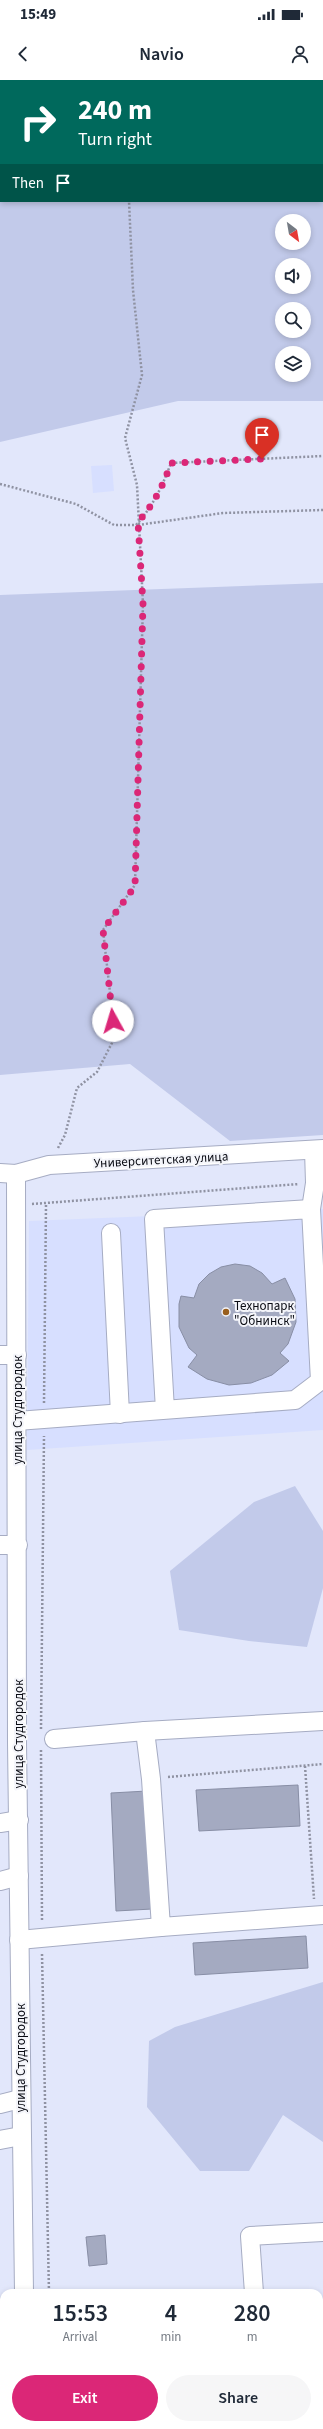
<!DOCTYPE html>
<html lang="en">
<head>
<meta charset="utf-8">
<style>
  body { margin:0; font-family:"Source Sans 3",sans-serif; background:#f6f6f7; color:#1f2937; height:100vh; display:flex; flex-direction:column; font-size:15px; white-space:nowrap }
  * { box-sizing:border-box; margin:0 }
  p { font-size:13px; color:#747a83 }
  .icon { flex:none; width:22px; height:22px; fill:none; stroke:currentColor; stroke-width:2; stroke-linecap:round; stroke-linejoin:round }
  .map { position:relative; flex:1; overflow:hidden }
  .panel { position:absolute; left:0px; top:2209px; width:323px; height:140px; display:flex; flex-direction:column; background:#fff; border-radius:12px 12px 0 0; box-shadow:0 2px 6px #0003 }
  .panel>* { flex:none }
  .guide { position:absolute; left:0px; top:0px; width:323px; height:122px; box-shadow:0 2px 6px #0003; background:#00695c; color:#fff; overflow:hidden }
  .needle { width:26px; rotate:149deg }
  .fabs { position:absolute; left:275px; top:134px; display:grid; gap:8px }
  .fabs a { display:grid; place-items:center; width:36px; height:36px; border-radius:50%; background:#fff; box-shadow:0 2px 6px #0003; font-size:20px }
  .pin { position:absolute; display:grid; place-items:center; width:34px; height:34px; color:#fff; margin:-41px -17px; border-radius:50% 50% 50% 0; rotate:-45deg; box-shadow:0 0 4px #0007 }
  .pin .icon { rotate:45deg }
  .me { position:absolute; width:44px; margin:-22px; rotate:354deg; stroke-linejoin:round; filter:drop-shadow(0 0 3px #0008) }
  .turn { display:flex; align-items:center; gap:14px; height:84px; padding:0 12px; font-size:18px }
  .turn .icon { width:52px; height:52px; stroke-width:2.5 }
  .turn b { display:block; font-size:28px; line-height:34px }
  .then { display:flex; align-items:center; height:38px; padding:0 12px; background:#0003; gap:8px; font-size:15px }
  .eta { display:flex; justify-content:space-evenly; align-items:center; height:68px; text-align:center }
  .eta b { font-size:24px; font-weight:600; line-height:28px }
  .primary-button { display:flex; gap:8px; margin-top:auto; padding:8px 12px }
  .primary-button a { flex:1; height:46px; border-radius:24px; background:#db2777; color:#fff; font-size:16px; font-weight:600; line-height:46px; text-align:center }
  .primary-button a+a { background:#f6f6f7; color:#1f2937 }
  .status { display:flex; justify-content:space-between; align-items:center; height:28px; padding:0 20px; background:#fff; direction:ltr }
  .status svg { height:11px; fill:currentColor }
  header { display:flex; justify-content:space-between; align-items:center; height:52px; padding:0 12px; background:#fff; font-size:18px; font-weight:600 }
  .map>svg:first-child { display:block }
</style>
</head>
<body>
<div class="status"><b>15:49</b><svg viewBox="0 0 49 12"><path d="M0 12V9h3v3zM5 12V6h3v6zM10 12V3h3v9zM15 12V0h3v12zM26 1h20v11H26zM47 4h2v5h-2z"/></svg></div>
<header><svg class="icon" aria-label="back" viewBox="0 0 24 24"><path d="M15 5l-7 7 7 7"/></svg>Navio<svg class="icon" aria-label="person" viewBox="0 0 24 24"><circle cx="12" cy="8" r="4"/><path d="M4 21q1-7 8-7t8 7"/></svg></header>
<div class="map">
<svg width="323" height="2349" viewBox="0 0 323 2349">
  <rect width="100%" height="100%" fill="#e2e7fb"/>
  <g fill="#d7dfff">
    <path d="M112 385 114 411 93 413 91 386Z"/>
    <path d="M323 1129V1350L27 1370 29 1141Z"/>
  </g>
  <g fill="#c2caea" fill-rule="evenodd">
    <path d="M0 0H323V321H178L0 362ZM1 1H322V121H1ZM282 141H304V163H282ZM282 185H304V207H282ZM282 229H304V251H282ZM282 273H304V295H282Z"/>
    <path d="M323 503V1055L230 1061 130 984 0 995V515Z"/>
    <path d="M295 1406 323 1451V1508L307 1567 249 1561 179 1550 170 1491 254 1422Z"/>
    <path d="M323 1902V2062L283 2035 249 2091H200L147 2027 149 1961 175 1947Z"/>
  </g>
  <g fill="#a4aac1" stroke="#888ea5">
    <path d="M235 1184 250 1186 262 1193 272 1204 285 1198 295 1219 296 1242 288 1264 280 1273 289 1281 272 1295 251 1303 229 1305 207 1299 188 1287 197 1275 189 1268 179 1247V1224L181 1216 194 1218 199 1204 209 1194 221 1187Z"/>
    <path d="M298 1705 300 1746 199 1751 196 1710Z"/>
    <path d="M147 1711 152 1829 116 1831 111 1713Z"/>
    <path d="M306 1856 308 1888 195 1895 193 1863Z"/>
    <path d="M105 2155 107 2184 89 2186 86 2157Z"/>
    <path d="M323 2227V2284H319V2228Z"/>
  </g>
  <g fill="none" stroke-linecap="round" stroke-linejoin="round">
    <defs>
      <g id="minor">
        <path d="M0 1093 16 1094 49 1085 323 1069"/>
        <path d="M16 1094 17 1662 24 2213"/>
        <path d="M311 1129 315 1103 314 1070"/>
        <path d="M111 1153 120 1334"/>
        <path d="M0 1275H17"/>
        <path d="M17 1341 295 1320 320 1301 311 1129 154 1139 165 1330"/>
        <path d="M0 1465H18"/>
        <path d="M145 1651 151 1699 161 1847 323 1835"/>
        <path d="M54 1659 145 1651 323 1641"/>
        <path d="M0 1743 19 1740"/>
        <path d="M0 1801 19 1796"/>
        <path d="M19 1860 161 1847"/>
        <path d="M0 2024 20 2019"/>
        <path d="M0 2060 21 2056"/>
        <path d="M254 2213 250 2156 323 2152"/>
        <path d="M319 2340H323"/>
        <path d="M21 2345V2349"/>
        <path d="M264 2345V2349"/>
        <path d="M0 2348 4 2344"/>
      </g>
    </defs>
    <use href="#minor" stroke="#a6acc3" stroke-width="20"/>
    <g stroke="#8f92a2" stroke-width="2.5" stroke-dasharray="2 2" stroke-linecap="butt">
      <path d="M137 1V0"/>
      <path d="M0 404 76 424 114 445H136C153 426 162 407 171 383L323 376"/>
      <path d="M138 445 223 433 323 430"/>
      <path d="M58 1068 65 1055 77 1008 97 992 115 957 103 850 135 805 143 524 137 405 125 358 142 295 133 210 129 121"/>
      <path d="M32 1124 299 1104"/>
      <path d="M44 1323 46 1124"/>
      <path d="M41 1649 44 1356"/>
      <path d="M41 1670 42 1841"/>
      <path d="M305 1686 314 1819"/>
      <path d="M168 1697 323 1684"/>
      <path d="M42 1874 49 2213"/>
      <path d="M51 2345V2349"/>
    </g>
    <use href="#minor" stroke="#fff" stroke-width="18"/>
  </g>
  <g fill="none" stroke-linecap="round" stroke-linejoin="round">
    <path stroke="#db2777" stroke-width="7" stroke-dasharray="0 12.6" d="M113 941 103 850 135 806 143 524 138 442C154 424 163 406 171 383L262 379"/>
  </g>
  <circle fill="#985e1d" stroke="#f4f5fa" stroke-width="1.5" cx="226" cy="1232" r="4"/>
  <g text-anchor="middle" stroke-width="4" stroke-linejoin="round" paint-order="stroke">
    <g font-size="13" fill="#090b13" stroke="#f4f5fa">
      <text transform="translate(161 1079) rotate(-3)" y="5">Университетская улица</text>
      <text transform="translate(17 1330) rotate(-90)" y="5">улица Студгородок</text>
      <text transform="translate(18 1654) rotate(-90)" y="5">улица Студгородок</text>
      <text transform="translate(20 1978) rotate(-90)" y="5">улица Студгородок</text>
    </g>
    <g font-size="13" fill="#090b13" stroke="#f4f5fa" text-anchor="start">
      <text x="234" y="1230">Технопарк<tspan x="234" dy="15">"Обнинск"</tspan></text>
    </g>
  </g>
</svg>
<div class="fabs">
<a><svg class="needle" viewBox="-14 -14 28 28"><path d="M0-13l5 13h-10z" fill="#e53935"/><path d="M0 13l5-13h-10z" fill="#747a83"/></svg></a>
<a><svg class="icon" aria-label="sound" viewBox="0 0 24 24"><path d="M4 9h4l5-4v14l-5-4H4zM17 9q2 3 0 6"/></svg></a>
<a><svg class="icon" aria-label="search" viewBox="0 0 24 24"><circle cx="10" cy="10" r="6"/><path d="M15 15l6 6"/></svg></a>
<a><svg class="icon" aria-label="layers" viewBox="0 0 24 24"><path d="M12 4l9 5-9 5-9-5zM3 14l9 5 9-5"/></svg></a>
</div>
<div class="pin" style="left:262px;top:379px;background:#d93025"><svg class="icon" aria-label="arrive" viewBox="0 0 24 24"><path d="M6 21V4h12l-3 4 3 4H6"/></svg></div>
<svg class="me" style="left:113px;top:941px" viewBox="-20 -20 40 40"><circle r="19" fill="#fff"/><path d="M0-13L10 11 0 6-10 11z" fill="#db2777"/></svg>
<div class="guide">
<div class="turn"><svg class="icon" aria-label="right" viewBox="0 0 24 24"><path d="M7 20v-9h11M14 6l5 5-5 5"/></svg><div><b>240 m</b>Turn right</div></div>
<div class="then">Then<svg class="icon" aria-label="arrive" viewBox="0 0 24 24"><path d="M6 21V4h12l-3 4 3 4H6"/></svg></div>
</div>
<section class="panel">
<div class="eta">
<div><b>15:53</b><p>Arrival</p></div>
<div><b>4</b><p>min</p></div>
<div><b>280</b><p>m</p></div>
</div>
<div class="primary-button"><a>Exit</a><a>Share</a></div>
</section>
</div>
</body>
</html>
